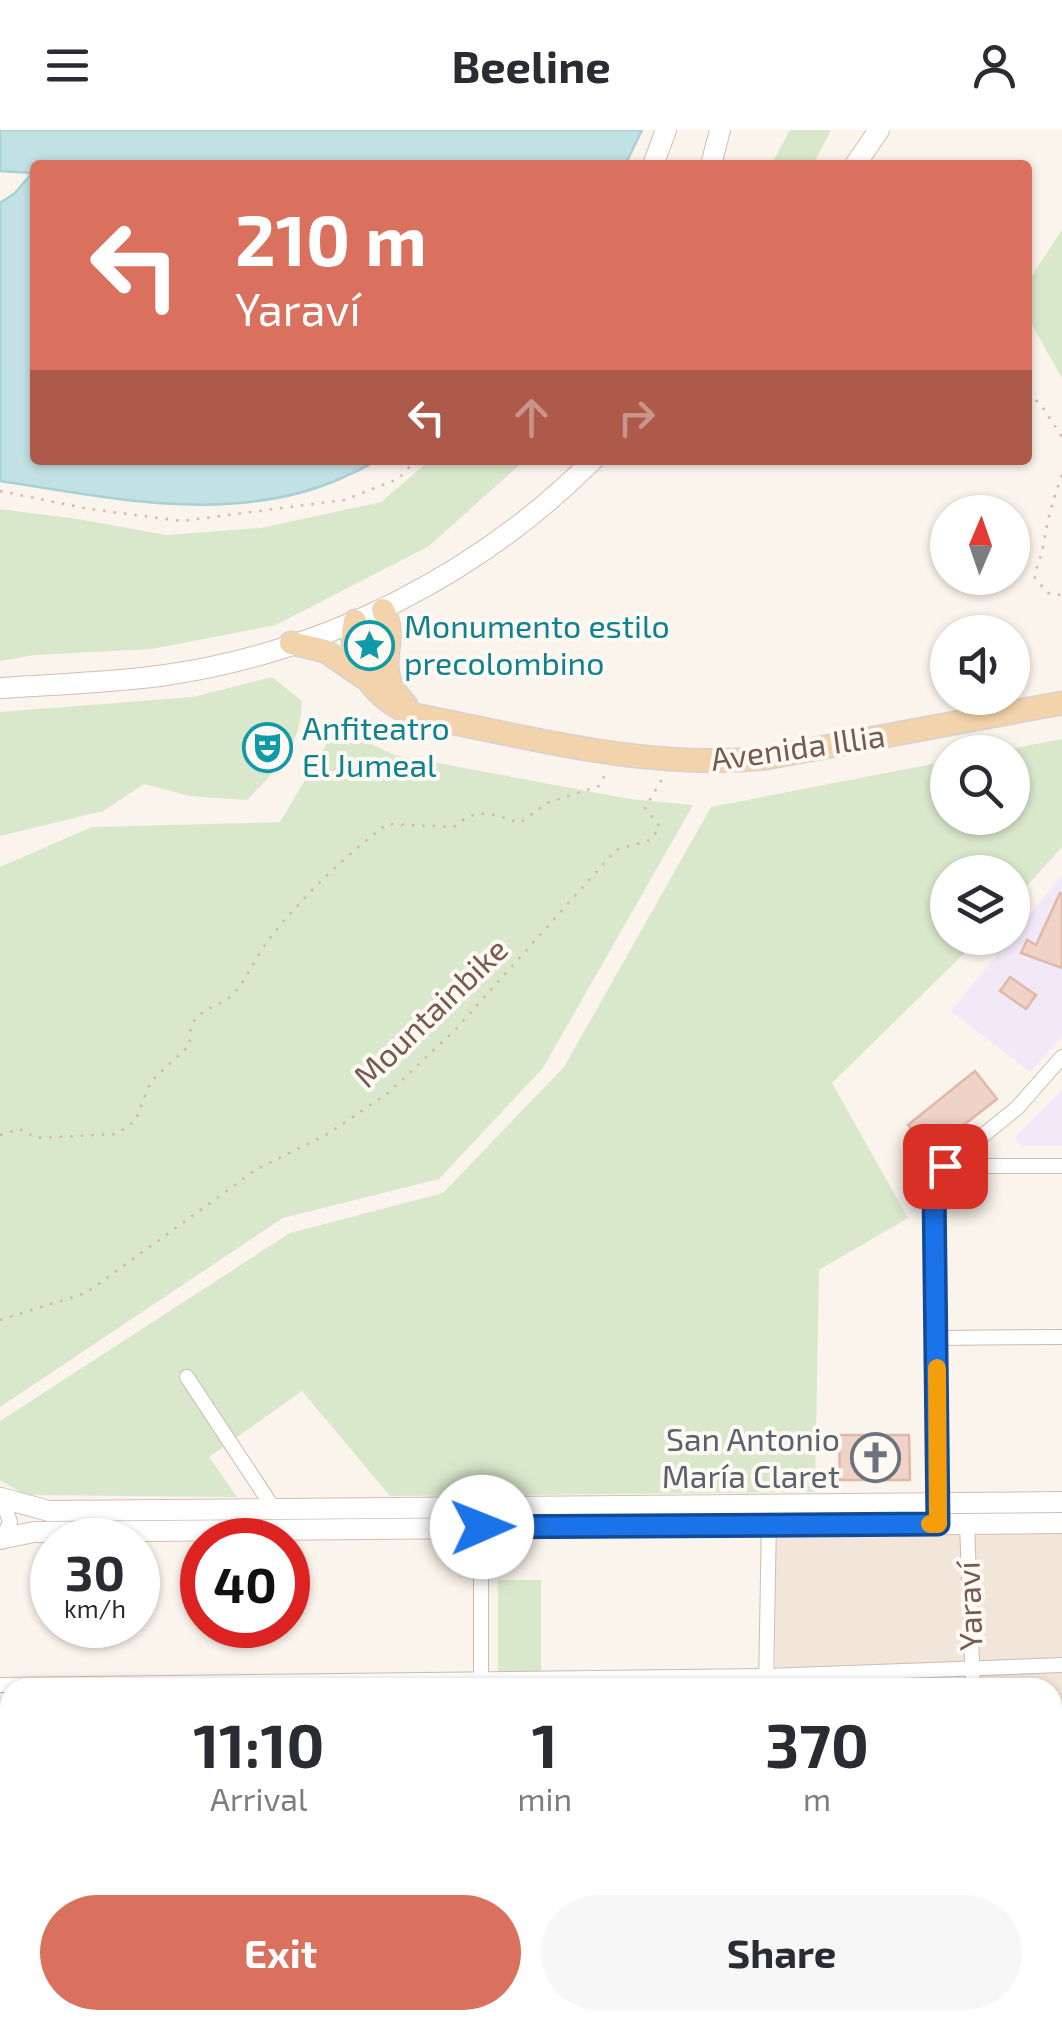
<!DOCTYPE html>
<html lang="en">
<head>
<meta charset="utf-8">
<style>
  body { margin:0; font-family:"Exo 2",sans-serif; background:#f7f7f7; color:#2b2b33; height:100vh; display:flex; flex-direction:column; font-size:38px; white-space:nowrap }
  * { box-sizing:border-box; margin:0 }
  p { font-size:32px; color:#7c7c81 }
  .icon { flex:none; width:55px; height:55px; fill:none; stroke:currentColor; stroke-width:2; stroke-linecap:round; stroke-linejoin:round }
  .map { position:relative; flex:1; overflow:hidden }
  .drawer { position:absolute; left:0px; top:1548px; width:1062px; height:352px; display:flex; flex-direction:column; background:#fff; border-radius:30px 30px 0 0; box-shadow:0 2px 8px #0004 }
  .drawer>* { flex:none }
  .banner { position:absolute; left:30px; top:30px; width:1002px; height:305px; border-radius:10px; box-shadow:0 2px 8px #0004; background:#d9715e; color:#fff; overflow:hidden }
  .needle { width:65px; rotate:2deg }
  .fabs { position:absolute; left:930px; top:365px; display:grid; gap:20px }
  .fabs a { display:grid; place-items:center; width:100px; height:100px; border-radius:50%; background:#fff; box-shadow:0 2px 8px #0004; font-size:50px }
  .speed { position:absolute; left:30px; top:1388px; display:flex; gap:20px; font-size:50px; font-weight:700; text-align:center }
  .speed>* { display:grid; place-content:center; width:130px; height:130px; border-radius:50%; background:#fff; box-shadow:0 2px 8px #0004; line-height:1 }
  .speed small { font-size:25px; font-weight:400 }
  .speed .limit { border:15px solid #d22; background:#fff; color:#111 }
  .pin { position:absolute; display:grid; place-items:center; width:85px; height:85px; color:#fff; margin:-42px; border-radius:20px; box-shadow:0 5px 15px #0006 }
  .me { position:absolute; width:110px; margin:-55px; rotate:89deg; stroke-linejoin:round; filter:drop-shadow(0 0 8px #0008) }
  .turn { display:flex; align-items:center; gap:35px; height:210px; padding:0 40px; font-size:45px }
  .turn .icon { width:130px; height:130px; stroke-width:2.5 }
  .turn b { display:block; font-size:70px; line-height:85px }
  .lanes { display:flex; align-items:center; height:95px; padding:0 40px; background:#0003; justify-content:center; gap:50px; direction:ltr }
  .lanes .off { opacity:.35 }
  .eta { display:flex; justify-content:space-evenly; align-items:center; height:170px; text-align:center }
  .eta b { font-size:60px; font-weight:700; line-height:70px }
  .action { display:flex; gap:20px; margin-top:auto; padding:20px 40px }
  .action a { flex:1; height:115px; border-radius:60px; background:#d9715e; color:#fff; font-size:40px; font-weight:700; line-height:115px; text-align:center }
  .action a+a { background:#f7f7f7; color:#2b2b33 }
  header { display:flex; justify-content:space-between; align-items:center; height:130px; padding:0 40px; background:#fff; font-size:45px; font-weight:700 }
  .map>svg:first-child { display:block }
</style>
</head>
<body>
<header><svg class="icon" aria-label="menu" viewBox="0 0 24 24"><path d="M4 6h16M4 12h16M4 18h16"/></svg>Beeline<svg class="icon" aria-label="person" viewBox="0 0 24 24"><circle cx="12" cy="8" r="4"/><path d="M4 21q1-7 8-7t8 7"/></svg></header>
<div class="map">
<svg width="1062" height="1898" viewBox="0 0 1062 1898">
  <rect width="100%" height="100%" fill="#fbf4ec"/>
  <path fill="#f2e6db" d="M1062 1403V1898H772V1890H1052V1558L775 1557 776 1404Z"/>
  <g fill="#f1e8f8">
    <path d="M1062 745V907L1030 942 951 881Z"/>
    <path d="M1062 960V1016H1020L1015 1007Z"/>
  </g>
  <g fill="#d9e8cb">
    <path d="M790 0H831L813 35H771Z"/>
    <path d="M1062 100V248L1028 188V152Z"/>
    <path d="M430 330H525L429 416 276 495 152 519 35 525 0 531V379L78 389 166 405 261 398 381 372Z"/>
    <path d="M272 547 302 571C300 619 278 638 247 670L190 666 144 654 103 681 0 706V582L193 567Z"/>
    <path d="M336 598 395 625 630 669 693 675 543 938 439 1049 283 1088 0 1277V737L92 697 280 692Z"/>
    <path d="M1062 609V717L1013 771 1012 742H948V808H980L832 953 908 1088 819 1140 815 1362 390 1366 302 1261 209 1327 237 1367 25 1365 0 1350V1291L290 1103 443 1063 564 937 711 677 947 631 948 688H1012V622H993Z"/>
    <rect x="498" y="1450" width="43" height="91"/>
    <path d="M948 1890H1020L1021 1898H948Z"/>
  </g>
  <path fill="#c2e1e4" stroke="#a9d1d4" stroke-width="2.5" d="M0 0H642L625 35H35V330H376C366 338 354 342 342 348 233 396 113 368 0 351V73L15 63 32 43 0 41Z"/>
  <g fill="#eed3c6" stroke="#dfb9a8" stroke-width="2.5">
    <path d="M1060 763 1062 764V838L1021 823 1027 810 1036 815Z"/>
    <path d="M1010 847 1036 865 1026 879 1000 861Z"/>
    <path d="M975 941 997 969 929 1022 908 995Z"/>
    <path d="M839 1305H909L910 1350H840Z"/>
  </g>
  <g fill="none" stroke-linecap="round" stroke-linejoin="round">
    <defs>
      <g id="street">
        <path d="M946 1036H1062"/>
        <path d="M936 1208 1062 1207"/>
        <path d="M187 1247 274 1379"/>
        <path d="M938 1382 935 1058 945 1036 1017 978 1062 927"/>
        <path d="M967 1394 973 1558"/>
        <path d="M1 1412 10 1392 2 1368"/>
        <path d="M0 1555 767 1546 1062 1535"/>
        <path d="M481 1557V1377"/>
        <path d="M766 1558 769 1388"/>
        <path d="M1052 1645 1062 1644"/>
        <path d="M1052 1753 1062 1752"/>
        <path d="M1052 1867 1062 1866"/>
        <path d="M336 1890V1898"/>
        <path d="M988 1890V1898"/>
        <path d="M481 1898V1890"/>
        <path d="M617 1898 618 1890"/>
        <path d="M761 1898V1890"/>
      </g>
      <g id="secondary">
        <path d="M653 35 666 0"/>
        <path d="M711 35 720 0"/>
        <path d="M855 35 879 0"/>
        <path d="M0 558C55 554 111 553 166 545 328 521 478 445 593 330"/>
        <path d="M1 1368 49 1381 1062 1372"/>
        <path d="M4 1408 34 1402 1062 1393"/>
      </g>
      <g id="primary">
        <path d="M383 480C402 514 368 537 406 575"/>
        <path d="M355 491C345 534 378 572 415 585 532 608 647 640 766 628L1062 573"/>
        <path d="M291 513 325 521 363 547"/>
      </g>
    </defs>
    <use href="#street" stroke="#cdbcb2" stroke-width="16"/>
    <use href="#secondary" stroke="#d2beb2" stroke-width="22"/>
    <use href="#primary" stroke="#d8d1ce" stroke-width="25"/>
    <g stroke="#d4b6a9" stroke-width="2.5" stroke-dasharray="2.5 8" stroke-linecap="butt">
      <path d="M1028 263 1041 275 1062 307"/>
      <path d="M1062 345C1053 370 1047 390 1043 417 1041 428 1036 436 1035 448L1048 463 1062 465"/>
      <path d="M0 361 89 379 182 391 344 370 398 349 416 330"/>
      <path d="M0 1005 20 999 36 1008 116 1004 135 991 151 951 190 915C186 875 219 882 236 861 249 845 257 824 270 808 303 766 345 726 387 694L454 697C477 676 493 684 520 693L547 673 599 656 607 641"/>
      <path d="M0 1190 86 1163 257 1039 326 1005 388 963 455 900 616 720 650 710 660 697 645 678 664 646"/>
    </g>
    <use href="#street" stroke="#fff" stroke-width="14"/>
    <use href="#secondary" stroke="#fff" stroke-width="20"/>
    <use href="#primary" stroke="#f3d3ab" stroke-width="22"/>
  </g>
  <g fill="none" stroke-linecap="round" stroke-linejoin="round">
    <defs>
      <path id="route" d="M482 1397 938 1394 934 1058 945 1036"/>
    </defs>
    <use href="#route" stroke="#114b97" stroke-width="25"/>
    <use href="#route" stroke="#1a73e8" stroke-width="18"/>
    <path stroke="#f59e0b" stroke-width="18" d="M930 1394H938L937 1238"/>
  </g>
  <defs>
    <symbol id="sight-ring" viewBox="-11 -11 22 22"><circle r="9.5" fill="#fef9f2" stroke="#0f9aa8" stroke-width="1.5"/><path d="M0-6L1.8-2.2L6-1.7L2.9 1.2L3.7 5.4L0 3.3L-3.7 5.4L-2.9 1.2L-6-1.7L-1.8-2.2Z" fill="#0f9aa8"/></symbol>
    <symbol id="theatre-ring" viewBox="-11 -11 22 22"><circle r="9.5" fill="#fef9f2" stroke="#0f9aa8" stroke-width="1.5"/><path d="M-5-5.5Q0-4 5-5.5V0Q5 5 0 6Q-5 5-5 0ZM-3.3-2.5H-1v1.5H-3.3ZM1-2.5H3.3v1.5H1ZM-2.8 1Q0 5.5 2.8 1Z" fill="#0f9aa8"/></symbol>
    <symbol id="church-ring" viewBox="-11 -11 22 22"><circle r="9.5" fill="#fef9f2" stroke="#6b7280" stroke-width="1.5"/><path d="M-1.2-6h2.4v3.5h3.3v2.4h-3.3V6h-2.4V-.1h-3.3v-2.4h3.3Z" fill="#6b7280"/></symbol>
  </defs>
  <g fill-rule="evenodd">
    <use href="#sight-ring" x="342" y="488" width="55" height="55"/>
    <use href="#theatre-ring" x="240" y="590" width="55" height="55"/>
    <use href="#church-ring" x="848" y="1300" width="55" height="55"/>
  </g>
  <g text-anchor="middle" stroke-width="8" stroke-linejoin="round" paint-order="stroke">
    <g font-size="32" fill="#0d838f" stroke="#fef9f2" text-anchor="start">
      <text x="404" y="508">Monumento estilo<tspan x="404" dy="37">precolombino</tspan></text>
      <text x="302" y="610">Anfiteatro<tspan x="302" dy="37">El Jumeal</tspan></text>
    </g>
    <g font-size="32" fill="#755b50" stroke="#fef9f2">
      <text transform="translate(798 618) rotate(-8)" y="11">Avenida Illia</text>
      <text transform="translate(431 883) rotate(-44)" y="11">Mountainbike</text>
      <text transform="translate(970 1476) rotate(-92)" y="11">Yaraví</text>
    </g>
    <g font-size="32" fill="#5b616d" stroke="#fef9f2" text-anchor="end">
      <text x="840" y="1321">San Antonio<tspan x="840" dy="37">María Claret</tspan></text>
    </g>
  </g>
</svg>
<div class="fabs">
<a><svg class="needle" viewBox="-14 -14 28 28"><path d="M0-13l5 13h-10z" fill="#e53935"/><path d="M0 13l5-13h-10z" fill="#7c7c81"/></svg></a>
<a><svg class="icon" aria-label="sound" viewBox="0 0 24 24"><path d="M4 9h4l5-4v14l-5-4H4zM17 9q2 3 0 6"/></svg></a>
<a><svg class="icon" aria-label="search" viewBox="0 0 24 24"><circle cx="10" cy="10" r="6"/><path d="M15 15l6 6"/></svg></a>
<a><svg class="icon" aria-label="layers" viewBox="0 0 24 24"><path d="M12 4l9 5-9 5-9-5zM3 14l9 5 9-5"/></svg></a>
</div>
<div class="speed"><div>30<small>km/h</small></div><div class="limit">40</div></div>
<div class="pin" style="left:945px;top:1036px;background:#d93025"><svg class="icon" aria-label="arrive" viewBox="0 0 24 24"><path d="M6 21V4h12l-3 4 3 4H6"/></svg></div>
<svg class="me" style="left:482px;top:1397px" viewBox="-20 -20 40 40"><circle r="19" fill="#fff"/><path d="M0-13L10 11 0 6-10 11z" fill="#1a73e8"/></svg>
<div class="banner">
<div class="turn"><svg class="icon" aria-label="left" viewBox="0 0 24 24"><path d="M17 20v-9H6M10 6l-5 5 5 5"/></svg><div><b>210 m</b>Yaraví</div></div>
<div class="lanes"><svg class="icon" aria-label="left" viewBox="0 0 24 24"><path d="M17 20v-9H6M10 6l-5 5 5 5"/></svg><svg class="icon off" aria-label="ahead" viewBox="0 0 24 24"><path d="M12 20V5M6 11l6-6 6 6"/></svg><svg class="icon off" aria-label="right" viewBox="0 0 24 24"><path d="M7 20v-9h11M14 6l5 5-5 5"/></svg></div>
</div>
<section class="drawer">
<div class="eta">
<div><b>11:10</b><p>Arrival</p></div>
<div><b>1</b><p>min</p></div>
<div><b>370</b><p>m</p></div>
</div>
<div class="action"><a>Exit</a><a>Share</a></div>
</section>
</div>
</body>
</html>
